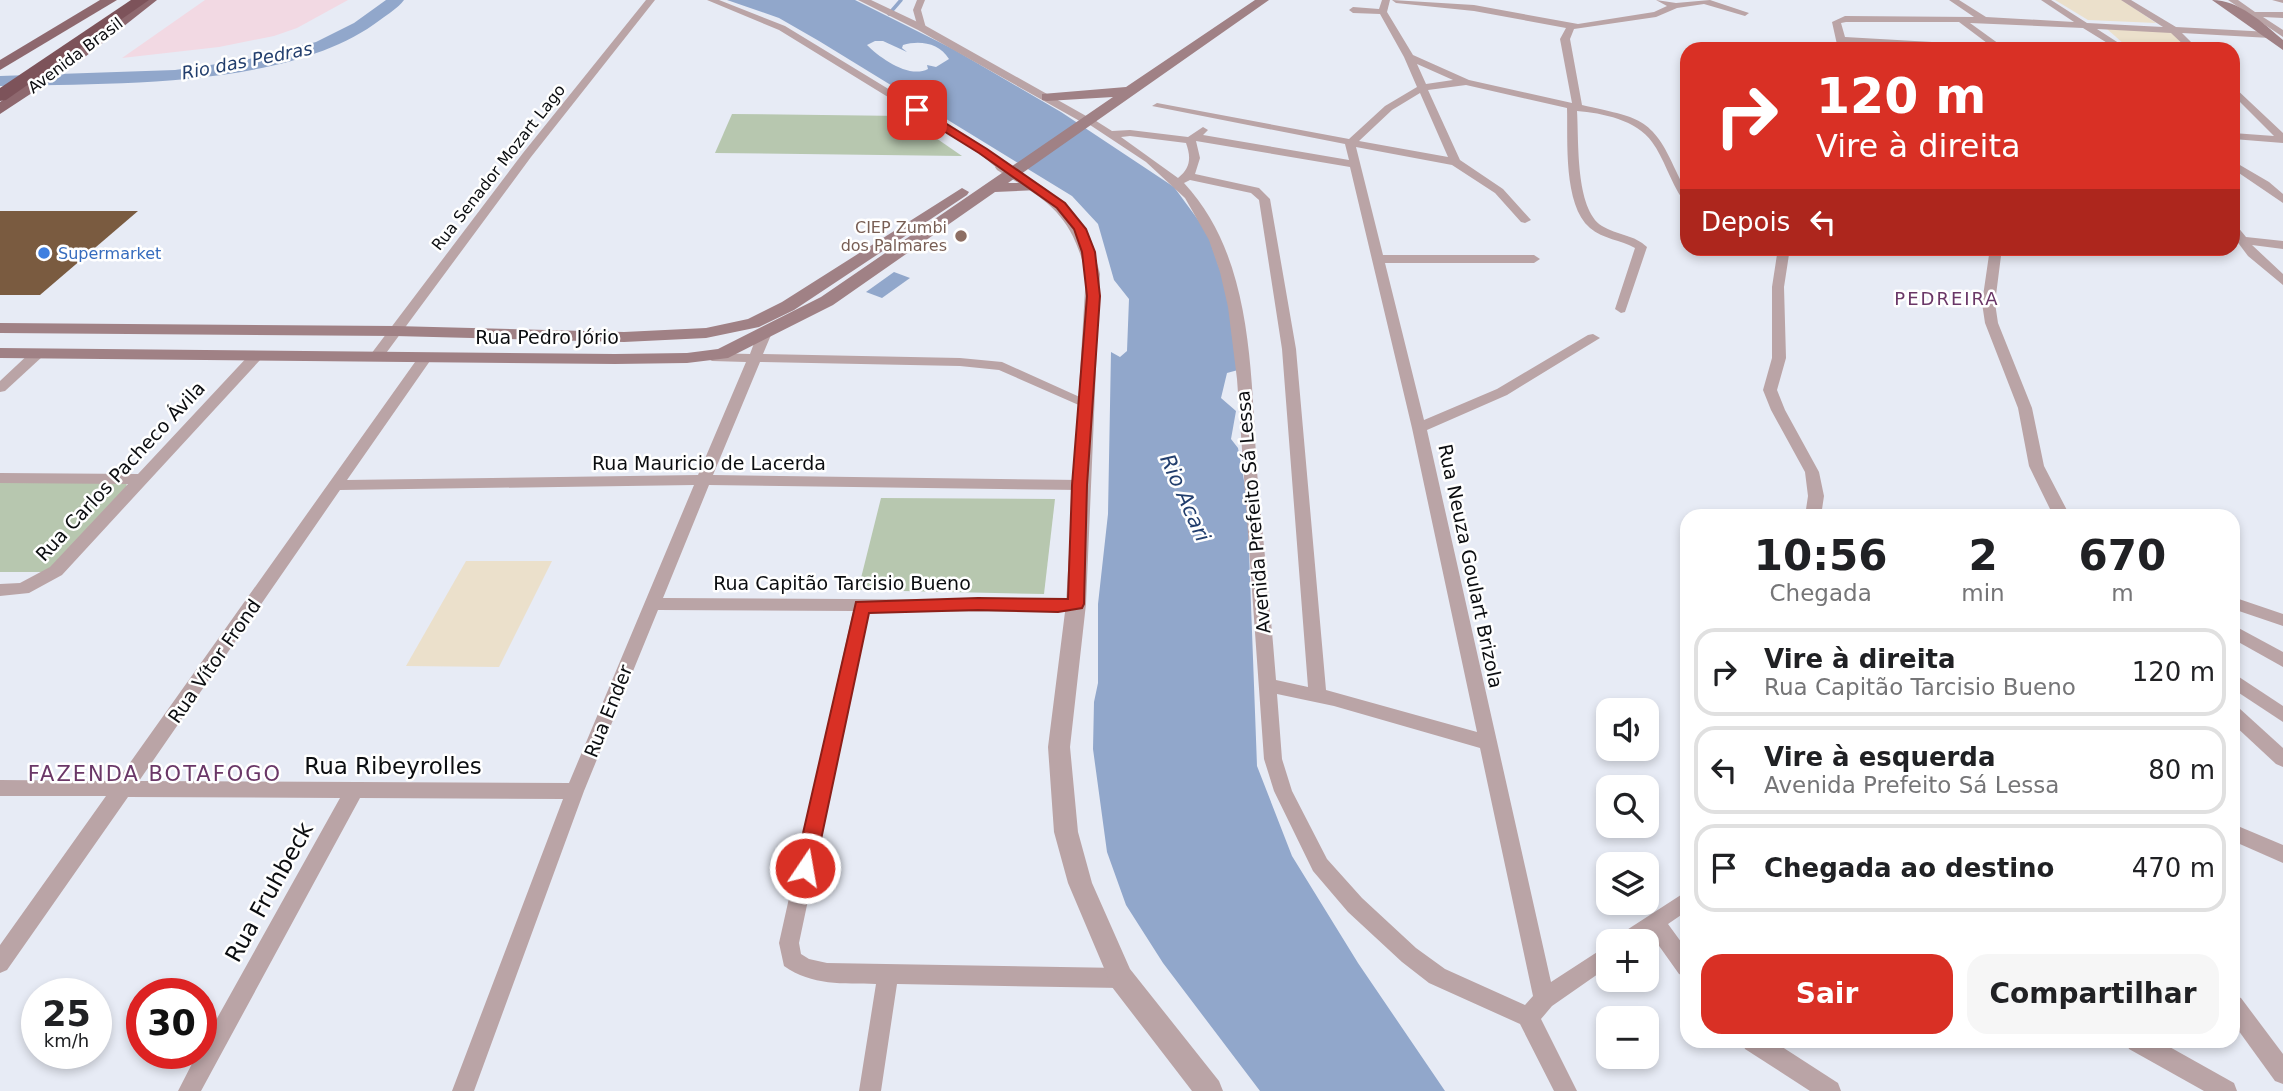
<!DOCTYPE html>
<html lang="pt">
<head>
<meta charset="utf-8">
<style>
  body { margin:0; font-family:"DejaVu Sans",sans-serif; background:#f6f6f6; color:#202124; height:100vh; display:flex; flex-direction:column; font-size:26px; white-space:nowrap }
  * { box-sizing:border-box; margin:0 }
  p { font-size:23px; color:#757577 }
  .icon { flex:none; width:38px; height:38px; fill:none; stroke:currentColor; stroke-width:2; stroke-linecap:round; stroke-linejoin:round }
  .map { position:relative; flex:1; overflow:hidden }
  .panel { position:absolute; left:1680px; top:509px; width:560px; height:539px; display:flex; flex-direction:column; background:#fff; border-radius:21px; box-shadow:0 4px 10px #0003 }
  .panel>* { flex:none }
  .guide { position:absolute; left:1680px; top:42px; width:560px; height:214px; border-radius:21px; box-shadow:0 4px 10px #0003; background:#d93025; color:#fff; overflow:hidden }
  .buttons { position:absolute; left:1596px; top:698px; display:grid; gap:14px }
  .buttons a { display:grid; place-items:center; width:63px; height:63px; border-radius:14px; background:#fff; box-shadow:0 4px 10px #0003; font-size:35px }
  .speed { position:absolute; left:21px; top:978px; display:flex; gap:14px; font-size:35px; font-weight:700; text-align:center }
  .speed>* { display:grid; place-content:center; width:91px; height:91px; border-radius:50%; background:#fff; box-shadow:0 4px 10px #0003; line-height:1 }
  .speed small { font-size:18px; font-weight:400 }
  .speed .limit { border:10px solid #d22; background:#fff; color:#111 }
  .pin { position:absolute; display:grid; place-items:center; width:60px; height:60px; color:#fff; margin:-30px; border-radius:14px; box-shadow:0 4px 10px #0006 }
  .me { position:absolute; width:77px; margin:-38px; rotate:12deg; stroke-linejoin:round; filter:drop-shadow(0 0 5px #0008) }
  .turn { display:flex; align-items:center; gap:24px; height:147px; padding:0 21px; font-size:32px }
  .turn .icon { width:91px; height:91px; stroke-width:2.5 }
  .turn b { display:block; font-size:49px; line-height:60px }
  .then { display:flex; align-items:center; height:66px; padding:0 21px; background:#0003; gap:14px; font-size:26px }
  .eta { display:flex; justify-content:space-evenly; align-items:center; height:119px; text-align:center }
  .eta b { font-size:42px; font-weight:700; line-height:49px }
  .action { display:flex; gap:14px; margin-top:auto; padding:14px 21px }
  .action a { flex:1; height:80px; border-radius:21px; background:#d93025; color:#fff; font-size:28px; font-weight:700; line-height:80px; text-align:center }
  .action a+a { background:#f6f6f6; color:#202124 }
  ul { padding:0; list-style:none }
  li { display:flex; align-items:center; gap:21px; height:88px; margin:0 14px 10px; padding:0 7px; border:4px solid #e0e0e0; border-radius:21px }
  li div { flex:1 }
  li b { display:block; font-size:26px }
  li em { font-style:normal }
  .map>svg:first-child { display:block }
</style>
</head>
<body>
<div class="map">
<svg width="2283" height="1091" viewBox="0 0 2283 1091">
  <rect width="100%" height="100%" fill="#e7ebf5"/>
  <path fill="#f2d9e3" d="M205 0H348L297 28 274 36 219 47 122 58Z"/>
  <g fill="#ebe0cb">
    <path d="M2055 0H2122L2156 23 2088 20Z"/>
    <path d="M2107 29 2171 30 2187 47 2124 44Z"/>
    <path d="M466 561H552L499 667 406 666Z"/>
  </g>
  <g fill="#b7c7af">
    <path d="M732 114 904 116 962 156 715 153Z"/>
    <path d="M0 482H127L126 489 46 572H0Z"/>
    <path d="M881 498 1055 499 1044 594 858 590Z"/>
  </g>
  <g fill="#91a7cb" fill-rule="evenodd">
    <path d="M727 0H855L953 49 1061 112 1174 187 1207 232 1232 305 1238 370 1227 373 1221 398 1236 411 1231 439 1238 448 1247 497 1257 766 1292 856 1358 963 1445 1091H1260L1163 963 1126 905 1107 852 1093 749 1094 702 1098 683V604L1108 514 1111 352 1120 357 1127 351 1129 299 1114 280 1098 224 1072 196 819 41 779 18ZM875 41H883L907 52 902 48 903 45C920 40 939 43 949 59L936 67 927 65 928 69C909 79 880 58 867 45Z"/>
    <path d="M894 272 910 278 882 298 866 292Z"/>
  </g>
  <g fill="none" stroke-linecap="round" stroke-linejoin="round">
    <path stroke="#91a7cb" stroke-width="3.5" d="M889 14 901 0"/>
    <path fill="#91a7cb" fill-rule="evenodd" d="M386 0H404C398 8 388 14 380 20 290 89 110 83 0 86V76L175 70 245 60 316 42 354 23Z"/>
  </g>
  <path fill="#7a5b40" d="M0 211H138L40 295H0Z"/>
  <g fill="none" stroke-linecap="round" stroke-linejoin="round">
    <g fill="#baa4a6" fill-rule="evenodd">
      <path d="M646 0H655L531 157 381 360H371V354L523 153Z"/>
      <path d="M707 0H719L785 26 987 149 1007 167 998 169 979 153 779 30Z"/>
      <path d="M917 0H925L921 10 926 28 922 31 918 28 913 10Z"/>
      <path d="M1382 0H1390L1387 12 1413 55 1469 80 1572 103 1560 39 1566 28 1474 11 1396 3 1392 0 1474 5 1578 24 1654 12 1667 6 1656 0 1676 3 1710 0 1749 13 1745 16 1704 4 1677 8 1656 17 1574 29 1570 39 1582 105C1638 118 1652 116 1676 171 1681 182 1687 189 1687 201L1683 200C1670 181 1664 158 1652 142 1637 120 1602 113 1577 111 1579 140 1575 209 1602 226 1617 235 1635 235 1647 247L1625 312 1621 313 1615 309 1635 248C1621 240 1603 239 1590 228 1563 205 1568 140 1567 108L1466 85 1428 90 1460 160 1503 189 1531 220 1525 223 1521 222 1495 193 1452 165 1356 147 1383 255H1534L1540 259 1534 263H1385L1424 420 1497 389 1588 335 1593 334 1600 338 1507 395 1427 430 1551 982 1608 945V967L1552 1006 1541 1019 1577 1091H1554L1520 1024 1429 983 1402 962 1348 912 1313 871 1274 791 1264 759 1237 379 1228 307 1220 272 1209 240 1185 198 1146 162 1084 121 1093 119 1112 131 1130 130 1188 137 1203 127 1208 130 1203 135 1349 160 1345 144 1152 106 1157 103 1349 139 1385 106 1417 87 1404 57 1380 14 1353 13 1349 10 1353 7 1379 9ZM1417 64 1453 80 1426 84ZM1420 93 1448 157 1359 141 1392 110ZM1130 136 1186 143C1191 157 1191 168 1178 178L1121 137ZM1196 141 1350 167 1412 428 1477 732 1326 690 1296 349 1270 199 1259 188 1195 174 1200 158ZM1190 180 1251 193 1259 200 1282 349 1308 687 1276 680C1271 614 1264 549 1258 483 1250 385 1257 261 1184 183ZM1277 694 1334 706 1480 748 1533 996 1525 1005 1445 969 1416 948 1362 898 1327 859 1292 791 1282 759Z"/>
      <path d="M1949 0H1959L1986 17 2074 22 2041 0H2051L2087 23 2163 27 2121 0H2131L2176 27 2270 32 2275 35 2270 38 2182 33 2198 49H2188L2171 33 2097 29 2128 49H2117L2083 28 1970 23 2006 49H1995L1959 22H1846L1841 23 1845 37 1932 42 1937 45 1932 48 1846 43 1848 49H1838L1832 22 1845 16 1974 17Z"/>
      <path d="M2228 0H2238L2255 12H2283V18L2263 17 2283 30V37Z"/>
      <path d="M2272 0H2283V3Z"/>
      <path d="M2233 86 2283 133V143L2233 139V133L2274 136 2233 95Z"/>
      <path d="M2233 161 2269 182 2283 194V203L2233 169Z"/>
      <path d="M2233 225 2237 226 2246 237 2283 241V249L2252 245 2283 274V285L2248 256 2233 236Z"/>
      <path d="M1778 248H1790L1784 287 1786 358 1777 390 1785 410 1819 472 1824 496 1821 516H1805L1808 496 1805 472 1771 410 1763 390 1772 358V287Z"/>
      <path d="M1990 248H2002L1995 303 1998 323 2032 408 2044 466 2070 516H2017L2025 511 2050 509 2029 466 2018 408 1985 323 1982 303Z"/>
      <path d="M764 331 771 335 763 354 960 358 1002 362 1093 403 1091 406H1081L999 370 960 366 760 362 713 475 1080 480 1087 485 1080 490 709 485 663 598 1036 600 1076 598 1082 600 1084 604 1082 608 1049 612 869 611 799 943 801 954 809 959 827 963 1121 968 1129 971 1132 978 1129 985 1121 988 897 984 881 1091H859L876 984C843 983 812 986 784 966L779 943 853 611 658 610 584 791 474 1091H452L563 799 360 798 201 1091H178L197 1054H201V1047L340 798 128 797 7 970 0 973V945L106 796H0V780L117 781 420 355 425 354 432 358 347 480 698 475 746 362 712 361 705 357 712 353 750 354 757 335ZM694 485 569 783 139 781 340 490Z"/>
      <path d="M38 349 43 350V356L5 391 0 392V381L33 350Z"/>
      <path d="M256 352 263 356 261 359 62 575 29 593 0 596V584L20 583 50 567 128 484 0 483V473L138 474 251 353Z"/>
      <path d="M2233 597 2283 614V626L2233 609Z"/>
      <path d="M2233 625 2283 652V667L2233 639Z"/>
      <path d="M2233 673 2283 706V722L2233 689Z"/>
      <path d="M2233 706 2239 708 2283 748V767L2276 764 2233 724Z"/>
      <path d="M2233 824 2283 845V863L2233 841Z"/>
      <path d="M1687 891V911L1668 924 1687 950V977L1679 974 1652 936 1644 942H1616L1619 935Z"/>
      <path d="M2233 995 2241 998 2283 1054V1084L2275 1081 2233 1023Z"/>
      <path d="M1742 1041H1773L1838 1083 1841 1091H1810L1745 1049Z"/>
      <path d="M2126 1041H2159L2234 1083 2237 1091H2204L2129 1049Z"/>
    </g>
    <g fill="#baa4a6" fill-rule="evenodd">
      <path d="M858 0H871L926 26 1095 121 1093 124H1085L918 30Z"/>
      <path d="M1002 163C1012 166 1022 173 1031 179 1070 203 1089 230 1100 274L1086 604 1070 747 1078 832 1092 883 1130 969 1219 1081 1223 1091H1192L1112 987 1068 883 1054 832 1048 747 1066 604 1086 274C1071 213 1048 201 997 170L995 167Z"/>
    </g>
    <g fill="#a08185" fill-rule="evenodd">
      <path d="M1255 0H1269L1008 183H1033L1040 187 1038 190 995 192 833 305 728 358 687 363 615 364 0 358V348L615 354 687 353 718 349 821 297 1113 97 1047 101 1042 100V94L1126 87Z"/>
      <path d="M2212 0C2239 0 2263 23 2283 40V50Z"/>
      <path d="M962 188 969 192 967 195 794 310 759 327 706 338 624 342 395 336 0 333V323L395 326 624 332 706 328 748 319 782 302Z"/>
    </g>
    <g fill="#8e686e" fill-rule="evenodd">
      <path d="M100 0H117L0 70V60Z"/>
      <path d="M142 0H157L76 64 0 114V102L66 58Z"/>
    </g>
    <path fill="#7d535a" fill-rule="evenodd" d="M131 0H149L6 100 0 101V88Z"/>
  </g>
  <path fill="#d93025" stroke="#8d1f18" stroke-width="2" d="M913 108H921L987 149 1065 203 1086 229 1095 252 1100 296 1087 485 1084 604 1082 608 1058 612 978 610 869 613 815 868 812 874 805 877 798 874 795 868 856 602 978 598 1068 599 1072 485 1087 296 1082 252 1074 229 1057 208 979 153 913 112Z"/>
  <circle fill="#8d6e63" stroke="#fff" stroke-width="2.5" cx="961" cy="236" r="7"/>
  <circle fill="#3f7fe0" stroke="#fff" stroke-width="2.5" cx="44" cy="253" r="7"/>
  <g text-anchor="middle" stroke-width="5" stroke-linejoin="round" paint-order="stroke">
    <g font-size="16" fill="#0b0d10" stroke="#fff">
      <text transform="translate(75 55) rotate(-37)" y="6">Avenida Brasil</text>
      <text transform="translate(498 167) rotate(-52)" y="6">Rua Senador Mozart Lago</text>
    </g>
    <g font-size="16" fill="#785e54" stroke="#fff" text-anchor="end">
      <text x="947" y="233">CIEP Zumbi<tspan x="947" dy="18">dos Palmares</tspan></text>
    </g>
    <g font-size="16" fill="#366cbe" stroke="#fff" text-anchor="start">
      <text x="58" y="259">Supermarket</text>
    </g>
    <g font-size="18" font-style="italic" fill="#223e6d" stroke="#fff">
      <text transform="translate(247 61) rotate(-11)" y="6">Rio das Pedras</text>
    </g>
    <g font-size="18" letter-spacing="2" fill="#6a3767" stroke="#fff">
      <text x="1947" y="305">PEDREIRA</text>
    </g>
    <g font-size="19" fill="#0b0d10" stroke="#fff">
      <text x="547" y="344">Rua Pedro Jório</text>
      <text x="709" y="470">Rua Mauricio de Lacerda</text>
      <text transform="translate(120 471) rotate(-47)" y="7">Rua Carlos Pacheco Ávila</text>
      <text transform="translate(1253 512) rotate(-95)" y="7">Avenida Prefeito Sá Lessa</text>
      <text transform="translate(1471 566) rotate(78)" y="7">Rua Neuza Goulart Brizola</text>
      <text x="842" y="590">Rua Capitão Tarcisio Bueno</text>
      <text transform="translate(214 661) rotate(-55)" y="7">Rua Vítor Frond</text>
      <text transform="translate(608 711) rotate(-68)" y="7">Rua Ender</text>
    </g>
    <g font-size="21" font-style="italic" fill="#223e6d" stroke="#fff">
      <text transform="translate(1185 498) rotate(66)" y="7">Rio Acari</text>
    </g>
    <g font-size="21" letter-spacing="2" fill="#6a3767" stroke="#fff">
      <text x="155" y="781">FAZENDA BOTAFOGO</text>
    </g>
    <g font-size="23" fill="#0b0d10" stroke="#fff">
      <text x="393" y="774">Rua Ribeyrolles</text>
      <text transform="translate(269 892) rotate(-61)" y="8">Rua Fruhbeck</text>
    </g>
  </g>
</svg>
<div class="buttons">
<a><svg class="icon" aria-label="sound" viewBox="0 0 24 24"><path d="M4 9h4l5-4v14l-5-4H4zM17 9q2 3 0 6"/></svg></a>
<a><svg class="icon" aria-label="search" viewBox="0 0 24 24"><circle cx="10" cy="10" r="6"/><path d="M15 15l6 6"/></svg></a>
<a><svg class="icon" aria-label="layers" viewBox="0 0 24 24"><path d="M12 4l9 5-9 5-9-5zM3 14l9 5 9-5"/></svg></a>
<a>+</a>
<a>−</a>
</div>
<div class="speed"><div>25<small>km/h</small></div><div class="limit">30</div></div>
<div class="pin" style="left:917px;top:110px;background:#d93025"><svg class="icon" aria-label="arrive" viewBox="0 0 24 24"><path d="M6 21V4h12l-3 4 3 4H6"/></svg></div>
<svg class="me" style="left:805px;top:868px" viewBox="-20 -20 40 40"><circle r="17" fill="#d93025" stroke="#fff" stroke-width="3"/><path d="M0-11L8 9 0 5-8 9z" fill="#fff"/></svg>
<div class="guide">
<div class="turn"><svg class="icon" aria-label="right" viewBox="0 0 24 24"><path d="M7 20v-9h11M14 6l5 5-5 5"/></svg><div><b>120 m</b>Vire à direita</div></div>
<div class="then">Depois<svg class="icon" aria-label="left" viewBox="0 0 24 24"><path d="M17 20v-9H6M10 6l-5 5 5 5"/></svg></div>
</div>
<section class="panel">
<div class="eta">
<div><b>10:56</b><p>Chegada</p></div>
<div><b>2</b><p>min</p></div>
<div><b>670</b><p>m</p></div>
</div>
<ul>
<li><svg class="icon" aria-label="right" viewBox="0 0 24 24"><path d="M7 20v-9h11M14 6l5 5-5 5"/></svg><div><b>Vire à direita</b><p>Rua Capitão Tarcisio Bueno</p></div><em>120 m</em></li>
<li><svg class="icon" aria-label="left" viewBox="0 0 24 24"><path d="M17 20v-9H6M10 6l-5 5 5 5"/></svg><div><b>Vire à esquerda</b><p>Avenida Prefeito Sá Lessa</p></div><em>80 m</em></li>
<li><svg class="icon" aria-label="arrive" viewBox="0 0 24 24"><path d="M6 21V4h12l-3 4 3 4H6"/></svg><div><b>Chegada ao destino</b></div><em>470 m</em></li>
</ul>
<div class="action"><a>Sair</a><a>Compartilhar</a></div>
</section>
</div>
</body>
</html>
